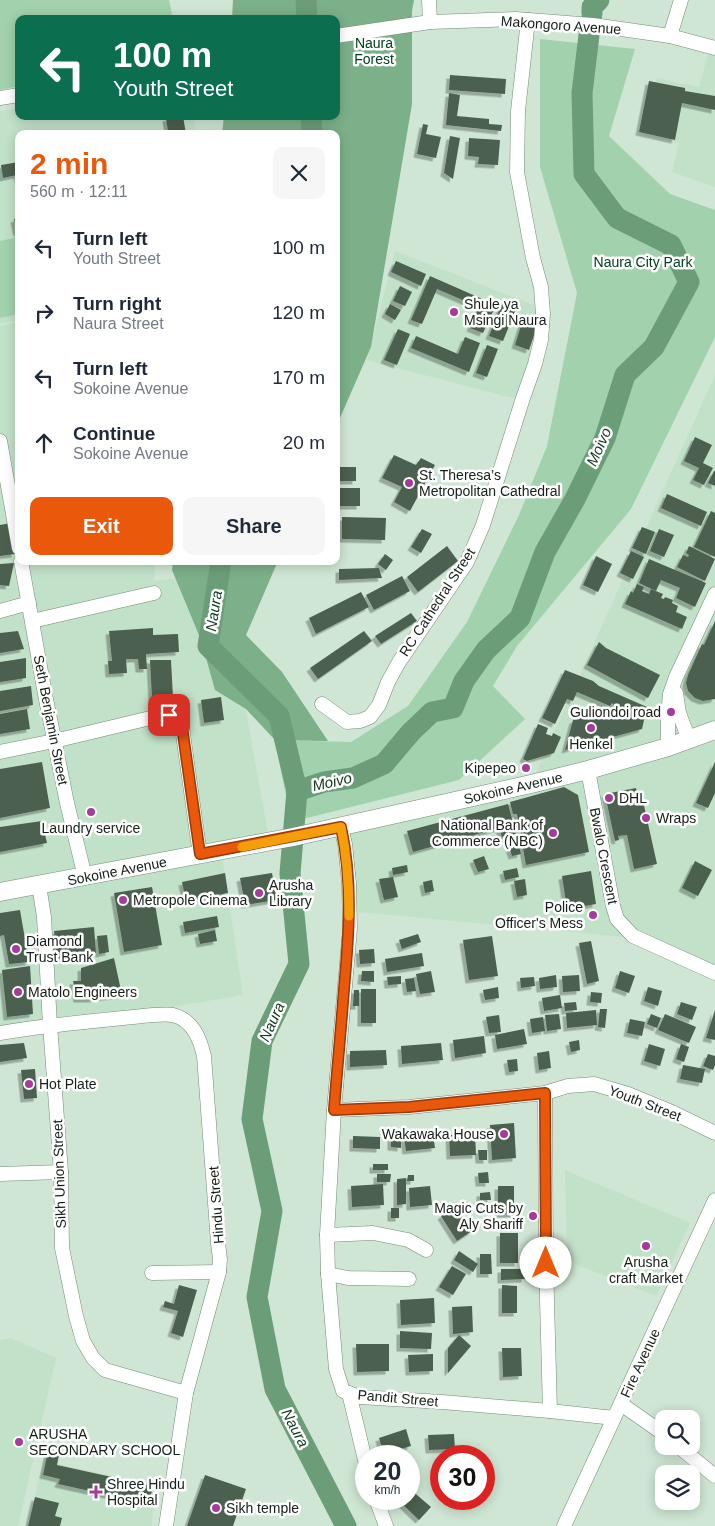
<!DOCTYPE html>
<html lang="en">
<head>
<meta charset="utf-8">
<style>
  body { margin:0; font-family:Arial,sans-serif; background:#f6f6f7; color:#1f2937; height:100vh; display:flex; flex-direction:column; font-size:19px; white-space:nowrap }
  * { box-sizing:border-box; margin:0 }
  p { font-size:16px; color:#747a83 }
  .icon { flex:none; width:28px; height:28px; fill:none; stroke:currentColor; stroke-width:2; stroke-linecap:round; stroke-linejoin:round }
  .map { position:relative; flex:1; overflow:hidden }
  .drawer { position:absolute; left:15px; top:130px; width:325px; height:435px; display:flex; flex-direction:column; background:#fff; border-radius:10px; box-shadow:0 2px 12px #0003 }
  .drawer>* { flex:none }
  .banner { position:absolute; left:15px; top:15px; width:325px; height:105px; border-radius:10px; box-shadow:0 2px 12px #0003; background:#0b6e4f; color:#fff; overflow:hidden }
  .tools { position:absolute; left:655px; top:1410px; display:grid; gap:10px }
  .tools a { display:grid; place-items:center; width:45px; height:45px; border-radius:10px; background:#fff; box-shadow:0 2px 12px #0003; font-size:25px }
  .speed { position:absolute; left:355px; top:1445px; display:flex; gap:10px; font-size:25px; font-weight:700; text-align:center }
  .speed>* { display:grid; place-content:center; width:65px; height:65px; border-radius:50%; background:#fff; box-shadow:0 2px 12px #0003; line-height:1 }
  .speed small { font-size:12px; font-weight:400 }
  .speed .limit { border:8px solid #d22; background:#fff; color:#111 }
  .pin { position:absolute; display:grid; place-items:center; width:42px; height:42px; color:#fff; margin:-21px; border-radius:10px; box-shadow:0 2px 8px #0006 }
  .me { position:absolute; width:55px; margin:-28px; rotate:0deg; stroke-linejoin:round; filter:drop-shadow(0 0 4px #0008) }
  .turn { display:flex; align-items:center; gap:18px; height:105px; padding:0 15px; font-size:22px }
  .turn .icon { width:65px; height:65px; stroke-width:2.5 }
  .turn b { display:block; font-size:35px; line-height:42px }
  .round { display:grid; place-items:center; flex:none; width:52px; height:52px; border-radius:10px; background:#f6f6f7 }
  .summary { display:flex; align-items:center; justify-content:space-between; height:85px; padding:0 15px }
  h1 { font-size:30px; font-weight:800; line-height:38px; color:#ea580c }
  .cta { display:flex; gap:10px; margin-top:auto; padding:10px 15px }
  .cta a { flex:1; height:58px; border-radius:10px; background:#ea580c; color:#fff; font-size:20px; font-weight:800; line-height:58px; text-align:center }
  .cta a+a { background:#f6f6f7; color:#1f2937 }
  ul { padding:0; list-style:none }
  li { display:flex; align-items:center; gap:15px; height:65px; padding:0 15px }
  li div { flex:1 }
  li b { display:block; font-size:19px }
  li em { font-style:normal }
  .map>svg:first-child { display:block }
</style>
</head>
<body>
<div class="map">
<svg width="715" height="1526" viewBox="0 0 715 1526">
  <defs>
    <filter id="shadow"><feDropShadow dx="-3.5" dy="3.5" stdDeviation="0" flood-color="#0004"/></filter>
  </defs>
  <rect width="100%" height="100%" fill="#cfe6d4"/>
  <g fill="#c2e1c9">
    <path d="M709 50 715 52V187L672 172 679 143 643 135 657 78 699 87Z"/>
    <path d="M19 108V116H193L196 134H19V320L0 324V111Z"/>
    <path d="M395 251 536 306 541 312 520 400 367 360Z"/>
    <path d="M19 322V561H155L154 581 221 572 269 839 221 850 243 995 0 1036V326Z"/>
    <path d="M715 375V974L633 938 349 911 352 820 533 779Z"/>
    <path d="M565 1170 690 1223 656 1296 567 1261Z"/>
    <path d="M11 1338 56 1358 18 1526H0V1340Z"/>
    <path d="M46 1448 61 1452 58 1464 158 1486 153 1504 152 1526H28Z"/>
  </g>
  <g fill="#a1d2ad">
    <path d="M0 0H169L173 19H19V86L0 90Z"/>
    <path d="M540 39 635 49 609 136 670 194 715 210V337L631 509 517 646 493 686 525 719 459 780 291 822 275 740 351 742 408 706 467 622 519 515 547 446 577 293 540 167Z"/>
    <path d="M19 237V314L0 318V241Z"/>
  </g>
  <g fill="#7cb089">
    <path d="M233 0H414L412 11V104L371 347 336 427V134H222L224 116H336V19H232Z"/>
    <path d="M173 561H278L246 635 282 672 328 741 275 740 246 709 215 690 201 640 172 570Z"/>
  </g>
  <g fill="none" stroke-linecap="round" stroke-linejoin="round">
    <g stroke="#6b9e78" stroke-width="21">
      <path d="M306 0 307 19"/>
      <path d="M592 14V7L599 0"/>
      <path d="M311 116 312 134"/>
      <path d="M221 561 208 646 279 716 297 791 290 873 299 964 262 1041 252 1119 272 1211 257 1297 275 1389 346 1526"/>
      <path d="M297 791 324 782 353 778 384 764 411 732 432 712 453 708 464 681 486 650 520 618 545 552 575 499 605 438 625 375 654 347 689 282 671 245 617 218 584 174 582 93 589 35"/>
    </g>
  </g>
  <g fill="#4b6050" filter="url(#shadow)">
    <path d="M450 75 506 79 505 94 449 90Z"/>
    <path d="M649 81 685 88V91L715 96V110L682 103 675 140 639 132Z"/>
    <path d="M449 93 460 95 457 116 489 119V124L502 125 501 131 446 125Z"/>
    <path d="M174 116H183L186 134H171L170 130 168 131 166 118Z"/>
    <path d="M423 124 428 125 426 134 441 137 436 158 417 154Z"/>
    <path d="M450 136 460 138 453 179 444 173Z"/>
    <path d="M469 138 500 140 498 165 478 164 479 157 468 156Z"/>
    <path d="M19 162V180L17 175 3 178 1 165Z"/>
    <path d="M19 218V232L17 233 14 219Z"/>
    <path d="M396 261 426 274 421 286 391 272Z"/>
    <path d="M430 276 496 305 483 333 470 328 479 307 437 289 422 324 411 320Z"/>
    <path d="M400 286 412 292 405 306 393 301Z"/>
    <path d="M502 303 516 309 503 341 489 336Z"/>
    <path d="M390 304 401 310 395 320 385 314Z"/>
    <path d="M524 316 539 321 529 350 515 345Z"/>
    <path d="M398 329 410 334 397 365 384 360Z"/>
    <path d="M416 336 458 354 465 337 480 343 469 372 411 348Z"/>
    <path d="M487 345 498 349 487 377 476 373Z"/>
    <path d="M695 437 712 445 703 463 713 468 704 485 693 480 699 468 684 461Z"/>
    <path d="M394 455 416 465 421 458 435 465 410 511 394 502 402 487 382 478Z"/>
    <rect x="336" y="467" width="20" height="14"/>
    <path d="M714 471H715V486L708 483Z"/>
    <rect x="336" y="488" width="24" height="18"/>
    <path d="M667 494 707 512 701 526 661 508Z"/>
    <path d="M711 511 715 513V557L694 547Z"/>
    <path d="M342 517 386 518 385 540 342 539Z"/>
    <path d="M11 523 15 554 0 556V525Z"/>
    <path d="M642 527 655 532 646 554 632 548Z"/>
    <path d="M422 529 432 534 421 553 411 547Z"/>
    <path d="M659 529 674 535 664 557 650 551Z"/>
    <path d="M447 546 458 561 418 592 407 577Z"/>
    <path d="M689 546 715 559 705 581 677 567 683 555 688 557 689 555 686 553Z"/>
    <path d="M631 551 644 557 633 579 620 573Z"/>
    <path d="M385 554 393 560 386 570 378 564Z"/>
    <path d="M596 556 612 564 598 592 583 585Z"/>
    <path d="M649 559 706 583 695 607 676 598 680 588 661 580 656 591 639 583Z"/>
    <path d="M14 563 9 586 0 585V564Z"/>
    <path d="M379 568 382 578 339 580V569Z"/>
    <path d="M402 576 410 591 374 610 366 595Z"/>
    <path d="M637 584 644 587 642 591 649 594 651 589 663 594 661 598 664 599 665 597 673 600 672 603 678 606 676 612 687 617 682 629 625 604 631 591 633 593Z"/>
    <path d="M361 592 369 607 316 634 309 618Z"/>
    <path d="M411 613 417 621 381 644 375 636Z"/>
    <path d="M715 621V699L703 701 695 698 688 691 686 683 688 675 702 644 704 645Z"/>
    <path d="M153 628V635L178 634 179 652 146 654 147 669H139L138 659H126L127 673 109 674 108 661H112L109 631Z"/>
    <path d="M18 631 24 649 0 653V633Z"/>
    <path d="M364 631 372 641 318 679 310 668Z"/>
    <path d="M599 642 606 648 660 675 648 698 587 665Z"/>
    <path d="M26 658V678L0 682V662Z"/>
    <path d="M150 660H171L173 698H152Z"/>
    <path d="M565 670 593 681 599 686 647 707 642 729 565 750 573 720 612 710 614 705 612 703 610 706 577 692 573 701 567 699 555 724 542 718Z"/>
    <path d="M31 686 33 705 0 711V691Z"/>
    <path d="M221 697 224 720 204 723 201 700Z"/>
    <path d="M27 709 30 729 0 734V714Z"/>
    <path d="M538 724 548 728 546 734 552 736 553 733 561 737 554 753 527 761 523 759Z"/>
    <path d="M42 762 50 808 0 818V769Z"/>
    <path d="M715 762V793L708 808 696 803Z"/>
    <path d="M564 787 578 795 589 852 526 865 517 814H513L510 802Z"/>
    <path d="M636 788 637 793 641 792 657 864 634 869 627 835 618 836 619 840 615 841 605 794Z"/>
    <path d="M508 804 516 834 502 837 499 828 413 852 407 831Z"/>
    <path d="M42 821 47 843 0 852V827Z"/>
    <path d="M517 837 521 854 512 856 507 840Z"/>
    <path d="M484 856 489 869 478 872 473 860Z"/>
    <path d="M695 861 712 870 698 896 682 888Z"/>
    <path d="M407 865 408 872 393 875 392 868Z"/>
    <path d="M517 868 519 877 505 880 503 871Z"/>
    <path d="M591 871 596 904 567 909 562 876Z"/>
    <path d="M225 873 228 893 186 901 182 882Z"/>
    <path d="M272 873 277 900 245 905 240 878Z"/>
    <path d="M393 877 398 897 384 900 379 879Z"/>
    <path d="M525 879 527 895 517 897 514 881Z"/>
    <path d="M432 880 434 891 425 893 423 882Z"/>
    <path d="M152 887 162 945 124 952 114 893Z"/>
    <path d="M20 910 29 962 9 964 4 935 0 936V913Z"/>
    <path d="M217 916 219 927 185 933 183 922Z"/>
    <path d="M94 927 96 954 57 958 54 931Z"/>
    <path d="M215 930 217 941 200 944 198 934Z"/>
    <path d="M418 934 421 942 402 949 399 940Z"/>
    <path d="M107 935 109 952 99 954 97 936Z"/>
    <path d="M492 936 498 976 469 980 463 940Z"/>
    <path d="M591 941 599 981 587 984 579 943Z"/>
    <path d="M374 949 375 963 360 964 359 950Z"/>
    <path d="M422 953 424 966 387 972 385 959Z"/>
    <path d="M114 958 122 995 90 999H77L73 981H81V968Z"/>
    <path d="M30 966 33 1014 7 1017 2 970Z"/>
    <path d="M362 971H374V982L361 981Z"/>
    <path d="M431 971 435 992 420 994 416 974Z"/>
    <path d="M620 971 635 976 629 993 615 988Z"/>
    <path d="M556 975 557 987 540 989 539 978Z"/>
    <path d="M579 975 580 991 563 992 562 976Z"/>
    <path d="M401 976V984L388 985 387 977Z"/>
    <path d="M534 977 535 986 521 988 520 978Z"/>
    <path d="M414 978 416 991 407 992 405 979Z"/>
    <path d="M498 987 499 998 485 1000 483 990Z"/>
    <path d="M648 987 662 991 658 1006 644 1001Z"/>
    <rect x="361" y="989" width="15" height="34"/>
    <path d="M354 990H359V1006H353Z"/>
    <path d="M591 992 602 993 601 1003 590 1002Z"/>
    <path d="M560 995 562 1008 544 1011 542 998Z"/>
    <path d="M576 1002 577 1010 565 1011 564 1003Z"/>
    <path d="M681 1002 697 1007 692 1020 677 1014Z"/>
    <path d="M600 1009H607L605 1028 598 1027Z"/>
    <path d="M596 1010 597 1025 567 1028 566 1013Z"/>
    <path d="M715 1010V1040L706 1038Z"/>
    <path d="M559 1014 561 1029 547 1031 545 1015Z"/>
    <path d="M651 1014 661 1018 657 1028 647 1024Z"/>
    <path d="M665 1014 696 1027 689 1043 658 1030Z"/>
    <path d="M499 1015 501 1032 489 1033 486 1017Z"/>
    <path d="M543 1017 545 1031 532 1033 530 1019Z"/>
    <path d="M630 1019 645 1022 642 1036 627 1033Z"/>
    <path d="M524 1029 527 1044 497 1049 495 1035Z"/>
    <path d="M484 1036 486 1053 455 1058 453 1040Z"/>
    <path d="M579 1040 580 1050 571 1052 569 1042Z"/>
    <path d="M24 1043 27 1058 0 1062V1045Z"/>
    <path d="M441 1043 443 1060 402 1064 401 1046Z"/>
    <path d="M649 1044 665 1049 660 1066 644 1061Z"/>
    <path d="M681 1044 689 1047 684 1062 676 1059Z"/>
    <path d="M386 1050 387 1065 350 1067V1051Z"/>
    <path d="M549 1051 551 1068 539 1070 537 1053Z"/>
    <path d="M708 1054 715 1056V1065L713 1070 703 1066Z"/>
    <path d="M517 1059 518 1071 509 1072 507 1060Z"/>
    <path d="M683 1065 705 1069 702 1083 680 1079Z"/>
    <path d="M35 1069 37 1098 24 1099 21 1070Z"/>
    <path d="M514 1123 516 1158 492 1160 490 1125Z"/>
    <path d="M391 1133 401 1134V1148L391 1147Z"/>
    <path d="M433 1134 435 1148 406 1151 404 1137Z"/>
    <path d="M475 1134 476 1155 450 1156 449 1135Z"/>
    <path d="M353 1136 380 1137V1149L353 1148Z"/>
    <path d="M478 1150H487V1160H479Z"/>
    <rect x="373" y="1164" width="15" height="6"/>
    <path d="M488 1172 489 1183H479L478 1173Z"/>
    <path d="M377 1174H391L390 1182H377Z"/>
    <path d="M408 1175H414V1181H407Z"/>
    <path d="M406 1178V1204L397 1205V1179Z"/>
    <path d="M383 1184 384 1205 352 1207 351 1186Z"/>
    <path d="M430 1186 432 1205 410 1207 409 1188Z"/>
    <rect x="498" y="1186" width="16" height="28"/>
    <path d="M490 1192 491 1200H480V1193Z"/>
    <path d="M455 1206 472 1231 457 1241 441 1216Z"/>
    <rect x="391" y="1208" width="8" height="10"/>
    <rect x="500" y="1233" width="18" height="30"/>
    <path d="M459 1251 478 1264 473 1272 454 1260Z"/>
    <path d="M480 1254H491L492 1274H480Z"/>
    <path d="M452 1266 466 1274 453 1295 439 1287Z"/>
    <path d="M501 1269H525V1279L501 1280Z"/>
    <path d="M179 1285 197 1290 183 1337 171 1333 178 1311 163 1307 165 1301 174 1304Z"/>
    <path d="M502 1285 517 1286V1313H502Z"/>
    <path d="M434 1298 435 1323 401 1325 400 1300Z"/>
    <path d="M472 1306 473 1332 453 1334 452 1307Z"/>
    <path d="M400 1331 432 1333 431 1349 400 1348Z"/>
    <path d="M459 1335 471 1346 448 1373V1348Z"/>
    <path d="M356 1344H389V1371L357 1372Z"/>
    <path d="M502 1348H521L522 1376 503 1377Z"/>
    <path d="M433 1354V1371L409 1372 408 1355Z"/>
    <path d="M406 1429 411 1446 384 1454 379 1438Z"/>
    <path d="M454 1434 455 1449 429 1450 428 1435Z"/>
    <path d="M48 1451 59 1454 57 1465 153 1486 149 1504 58 1484 60 1479 43 1475Z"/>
    <path d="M205 1475 246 1489 233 1526H187Z"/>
    <path d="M410 1489 431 1507 419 1520 399 1501 401 1499H409Z"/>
    <path d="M35 1497 59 1503 55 1516 62 1518 60 1526H28Z"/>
  </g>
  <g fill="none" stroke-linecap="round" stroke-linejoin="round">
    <defs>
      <g id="minor">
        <path d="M429 0 430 22"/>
        <path d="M336 36 430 22 516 19 593 25 670 36 715 48"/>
        <path d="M670 36 681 0"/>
        <path d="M0 98 19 95"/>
        <path d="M0 441 19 548"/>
        <path d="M21 561 45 694 67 803 85 877"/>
        <path d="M0 611 29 603"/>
        <path d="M32 621 154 593"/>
        <path d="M676 693 679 713 689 740"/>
        <path d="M322 704 347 722 360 721 370 717 379 705 388 682 399 662 467 562 483 525 523 398 535 364 541 340 543 314 541 287 533 258 517 172 518 111 528 20"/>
        <path d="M668 747V716L670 694 676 677 715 594"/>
        <path d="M0 752 54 741 163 715 175 717 182 727 200 855"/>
        <path d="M588 770 613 906 617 919 633 936 715 973"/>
        <path d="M341 827 345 844 349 883 350 929 334 1110 327 1235 328 1274 336 1369 343 1391 360 1397 442 1402 550 1411 614 1418"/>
        <path d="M39 885 44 917 50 1025 61 1172 62 1248 76 1316 83 1341 93 1358 105 1370 186 1393"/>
        <path d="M0 1033C41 1026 82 1022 123 1018 136 1017 161 1013 173 1015 193 1020 200 1039 204 1056L218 1243 220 1259 219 1272 186 1393 166 1526"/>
        <path d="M545 1093 546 1263 550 1411"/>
        <path d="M334 1110 409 1107 545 1093 568 1086 594 1084 628 1094 674 1113 715 1133"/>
        <path d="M0 1174 61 1172"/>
        <path d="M327 1235 373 1233 408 1240 426 1250"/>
        <path d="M152 1273 219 1272"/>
        <path d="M328 1274 348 1278 409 1279"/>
        <path d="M349 1393 366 1464"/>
        <path d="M621 1404 664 1434"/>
        <path d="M678 1446 715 1476"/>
        <path d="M376 1499 386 1526"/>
        <path d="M564 1526 715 1200"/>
      </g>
      <path id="major" d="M0 892 293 837 531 784 588 770 668 747 715 730"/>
    </defs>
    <use href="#minor" stroke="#748a79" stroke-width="15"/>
    <use href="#major" stroke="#748a79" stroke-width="19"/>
    <use href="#minor" stroke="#fff" stroke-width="14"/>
    <use href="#major" stroke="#fff" stroke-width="18"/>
  </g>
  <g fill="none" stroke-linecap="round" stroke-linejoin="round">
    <defs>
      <path id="route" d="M169 715C176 717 179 720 182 727L200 854 341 827C353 882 349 934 344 989 341 1030 337 1070 334 1110L409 1107 545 1093 546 1263"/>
    </defs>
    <use href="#route" stroke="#983908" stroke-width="12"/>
    <use href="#route" stroke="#ea580c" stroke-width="9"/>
    <path stroke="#f59e0b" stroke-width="9" d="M242 847 341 827C347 856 349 886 349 916"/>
  </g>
  <g fill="#a73b9c" stroke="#fff" stroke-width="2">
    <circle cx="454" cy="312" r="5"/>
    <circle cx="409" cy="483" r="5"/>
    <circle cx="671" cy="712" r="5"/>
    <circle cx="591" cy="728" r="5"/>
    <circle cx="526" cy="768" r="5"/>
    <circle cx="609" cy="798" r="5"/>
    <circle cx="91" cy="812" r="5"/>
    <circle cx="646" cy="818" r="5"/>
    <circle cx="553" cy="833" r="5"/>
    <circle cx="259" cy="893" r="5"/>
    <circle cx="123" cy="900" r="5"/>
    <circle cx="593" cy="915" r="5"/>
    <circle cx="16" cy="949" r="5"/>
    <circle cx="18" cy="992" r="5"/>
    <circle cx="29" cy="1084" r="5"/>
    <circle cx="504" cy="1134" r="5"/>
    <circle cx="533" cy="1216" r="5"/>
    <circle cx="646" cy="1246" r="5"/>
    <circle cx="19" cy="1442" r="5"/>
    <path d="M93.5 1484.5h5v5h5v5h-5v5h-5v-5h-5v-5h5z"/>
    <circle cx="216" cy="1508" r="5"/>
  </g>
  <g text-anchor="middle" stroke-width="5" stroke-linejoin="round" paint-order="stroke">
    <g font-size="14" fill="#151e17" stroke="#fff">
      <text transform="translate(561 25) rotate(4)" y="5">Makongoro Avenue</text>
      <text transform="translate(437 602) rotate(-57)" y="5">RC Cathedral Street</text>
      <text transform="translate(51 720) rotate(79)" y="5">Seth Benjamin Street</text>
      <text transform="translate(513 788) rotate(-13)" y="5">Sokoine Avenue</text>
      <text transform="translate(604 856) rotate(79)" y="5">Bwalo Crescent</text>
      <text transform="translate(117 871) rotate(-11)" y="5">Sokoine Avenue</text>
      <text transform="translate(645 1103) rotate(21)" y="5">Youth Street</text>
      <text transform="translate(59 1174) rotate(-92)" y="5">Sikh Union Street</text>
      <text transform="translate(216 1205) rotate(-94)" y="5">Hindu Street</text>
      <text transform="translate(640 1363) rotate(-65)" y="5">Fire Avenue</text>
      <text transform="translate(398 1398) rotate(5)" y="5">Pandit Street</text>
    </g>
    <g font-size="14" fill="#00401c" stroke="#fff">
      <text x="374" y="48">Naura<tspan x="374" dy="16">Forest</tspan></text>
      <text x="643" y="267">Naura City Park</text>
    </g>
    <g font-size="14" fill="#151e17" stroke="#fff" text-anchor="start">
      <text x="464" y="309">Shule ya<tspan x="464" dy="16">Msingi Naura</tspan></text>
      <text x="419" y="480">St. Theresa’s<tspan x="419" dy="16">Metropolitan Cathedral</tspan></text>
      <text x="661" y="717" text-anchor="end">Guliondoi road</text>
      <text x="591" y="749" text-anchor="middle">Henkel</text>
      <text x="516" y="773" text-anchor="end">Kipepeo</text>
      <text x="619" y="803">DHL</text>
      <text x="656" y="823">Wraps</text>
      <text x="543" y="830" text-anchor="end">National Bank of<tspan x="543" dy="16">Commerce (NBC)</tspan></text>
      <text x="91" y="833" text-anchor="middle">Laundry service</text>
      <text x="269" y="890">Arusha<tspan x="269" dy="16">Library</tspan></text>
      <text x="133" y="905">Metropole Cinema</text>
      <text x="583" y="912" text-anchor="end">Police<tspan x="583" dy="16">Officer's Mess</tspan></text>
      <text x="26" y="946">Diamond<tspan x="26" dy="16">Trust Bank</tspan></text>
      <text x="28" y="997">Matolo Engineers</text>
      <text x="39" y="1089">Hot Plate</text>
      <text x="494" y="1139" text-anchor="end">Wakawaka House</text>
      <text x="523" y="1213" text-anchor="end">Magic Cuts by<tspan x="523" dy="16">Aly Shariff</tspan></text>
      <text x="646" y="1267" text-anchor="middle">Arusha<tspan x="646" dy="16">craft Market</tspan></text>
      <text x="29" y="1439">ARUSHA<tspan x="29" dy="16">SECONDARY SCHOOL</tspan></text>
      <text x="107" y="1489">Shree Hindu<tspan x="107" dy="16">Hospital</tspan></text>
      <text x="226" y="1513">Sikh temple</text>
    </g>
    <g font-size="15" font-style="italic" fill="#11391f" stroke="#fff">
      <text transform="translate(599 447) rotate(-66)" y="5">Moivo</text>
      <text transform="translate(214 611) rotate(-81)" y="5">Naura</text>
      <text transform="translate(332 782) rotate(-13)" y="5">Moivo</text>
      <text transform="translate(272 1022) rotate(-66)" y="5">Naura</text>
      <text transform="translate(295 1428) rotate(62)" y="5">Naura</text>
    </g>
  </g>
</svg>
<div class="tools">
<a><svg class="icon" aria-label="search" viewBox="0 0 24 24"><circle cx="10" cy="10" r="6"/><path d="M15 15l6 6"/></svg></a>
<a><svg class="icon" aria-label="layers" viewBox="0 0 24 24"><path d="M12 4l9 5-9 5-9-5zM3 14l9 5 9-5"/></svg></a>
</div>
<div class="speed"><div>20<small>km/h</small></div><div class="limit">30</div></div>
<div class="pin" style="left:169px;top:715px;background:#d93025"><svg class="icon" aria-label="arrive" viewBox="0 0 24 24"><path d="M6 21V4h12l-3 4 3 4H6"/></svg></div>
<svg class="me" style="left:546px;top:1263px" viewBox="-20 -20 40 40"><circle r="19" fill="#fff"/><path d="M0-13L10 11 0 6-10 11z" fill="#ea580c"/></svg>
<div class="banner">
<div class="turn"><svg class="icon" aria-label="left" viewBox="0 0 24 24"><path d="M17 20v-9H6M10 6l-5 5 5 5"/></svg><div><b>100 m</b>Youth Street</div></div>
</div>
<section class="drawer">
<div class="summary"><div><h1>2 min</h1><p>560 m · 12:11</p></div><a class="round"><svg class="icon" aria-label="close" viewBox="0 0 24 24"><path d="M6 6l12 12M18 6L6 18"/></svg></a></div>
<ul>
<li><svg class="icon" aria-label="left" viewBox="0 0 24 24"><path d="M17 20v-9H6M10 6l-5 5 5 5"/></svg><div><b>Turn left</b><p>Youth Street</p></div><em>100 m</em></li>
<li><svg class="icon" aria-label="right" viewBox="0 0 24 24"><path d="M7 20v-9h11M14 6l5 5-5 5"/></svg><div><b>Turn right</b><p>Naura Street</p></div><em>120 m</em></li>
<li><svg class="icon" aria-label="left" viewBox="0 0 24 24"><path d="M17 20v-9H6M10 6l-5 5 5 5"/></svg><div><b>Turn left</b><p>Sokoine Avenue</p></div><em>170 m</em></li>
<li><svg class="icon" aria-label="ahead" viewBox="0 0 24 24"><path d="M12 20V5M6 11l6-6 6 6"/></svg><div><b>Continue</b><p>Sokoine Avenue</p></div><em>20 m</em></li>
</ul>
<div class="cta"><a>Exit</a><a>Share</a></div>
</section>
</div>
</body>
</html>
